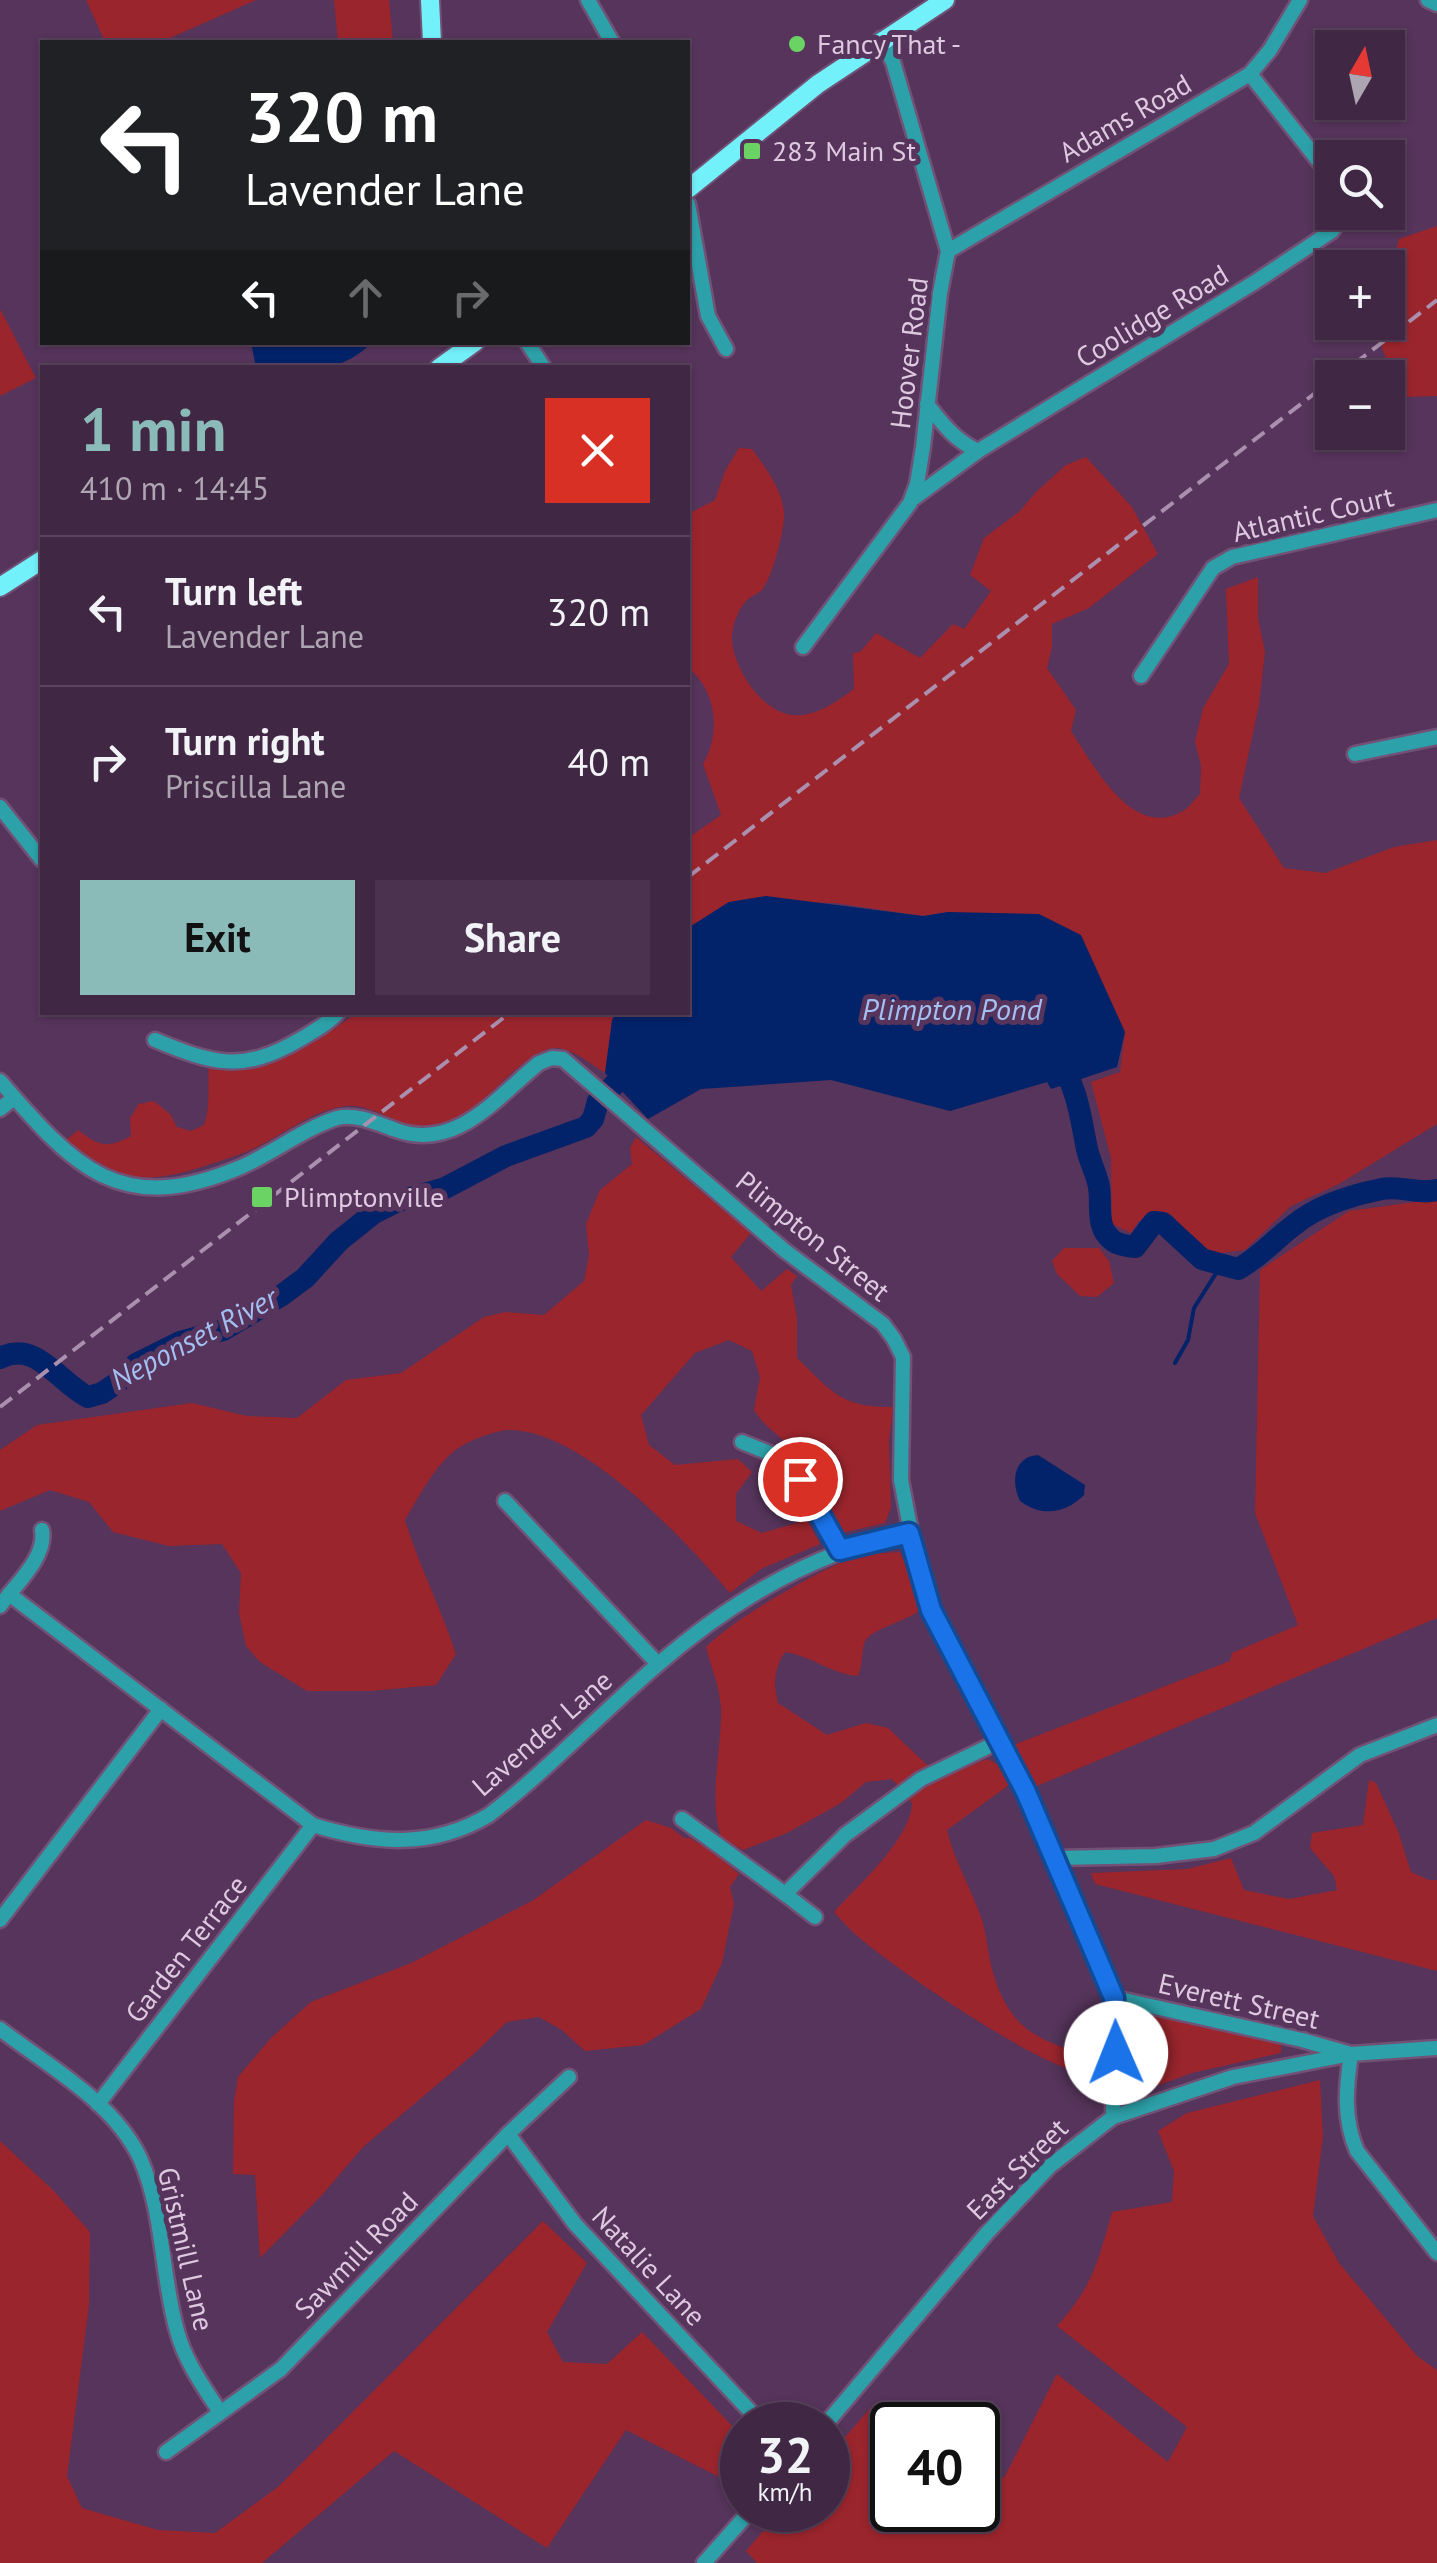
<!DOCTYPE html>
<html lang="en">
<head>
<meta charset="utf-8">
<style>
  body { margin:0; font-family:"PT Sans",sans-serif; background:#4b334f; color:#f1f3f6; height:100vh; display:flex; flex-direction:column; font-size:38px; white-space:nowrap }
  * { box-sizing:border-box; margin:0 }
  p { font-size:32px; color:#aea5b2 }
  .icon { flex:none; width:55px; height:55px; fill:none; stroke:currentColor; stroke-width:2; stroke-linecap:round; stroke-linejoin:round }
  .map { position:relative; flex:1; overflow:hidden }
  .sheet { position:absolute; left:40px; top:365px; width:650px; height:650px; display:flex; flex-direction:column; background:#402744; border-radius:0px; box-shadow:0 2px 8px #0004,0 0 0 2px #59445d }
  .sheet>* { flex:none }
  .guide { position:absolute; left:40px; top:40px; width:650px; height:305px; border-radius:0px; box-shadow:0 2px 8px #0004,0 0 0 2px #59445d; background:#202124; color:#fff; overflow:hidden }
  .needle { width:65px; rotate:9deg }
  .buttons { position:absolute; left:1315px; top:30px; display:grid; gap:20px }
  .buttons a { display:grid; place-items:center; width:90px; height:90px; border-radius:0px; background:#402744; box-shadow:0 2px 8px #0004,0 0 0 2px #59445d; font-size:50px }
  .speed { position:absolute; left:720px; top:2402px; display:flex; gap:20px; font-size:50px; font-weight:700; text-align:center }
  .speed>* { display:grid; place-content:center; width:130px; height:130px; border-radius:50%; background:#402744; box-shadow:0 2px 8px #0004,0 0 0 2px #59445d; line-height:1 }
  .speed small { font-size:25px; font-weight:400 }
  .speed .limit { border:5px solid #111; border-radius:15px; background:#fff; color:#111 }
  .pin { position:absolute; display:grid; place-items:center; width:85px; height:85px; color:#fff; margin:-42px; border:5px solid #fff; border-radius:50%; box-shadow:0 2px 10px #0007 }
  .me { position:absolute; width:110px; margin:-55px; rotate:359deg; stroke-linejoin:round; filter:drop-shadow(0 0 8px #0008) }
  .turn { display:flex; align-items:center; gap:35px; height:210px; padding:0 40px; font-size:45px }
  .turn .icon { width:130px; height:130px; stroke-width:2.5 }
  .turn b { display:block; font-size:70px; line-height:85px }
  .lanes { display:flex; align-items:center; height:95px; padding:0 40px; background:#0003; justify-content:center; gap:50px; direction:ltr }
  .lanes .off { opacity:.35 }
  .round { display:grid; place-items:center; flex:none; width:105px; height:105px; border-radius:0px; background:#4b334f }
  .headline { display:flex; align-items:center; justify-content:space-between; height:170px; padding:0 40px }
  h1 { font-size:60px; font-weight:600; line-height:75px; color:#8bbbb9 }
  .button { display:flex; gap:20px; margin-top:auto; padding:20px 40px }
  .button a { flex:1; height:115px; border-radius:0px; background:#8bbbb9; color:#111; font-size:40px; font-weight:600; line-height:115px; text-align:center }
  .button a+a { background:#4b334f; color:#f1f3f6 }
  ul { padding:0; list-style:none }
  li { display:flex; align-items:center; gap:30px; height:150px; padding:0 40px; border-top:2px solid #59445d }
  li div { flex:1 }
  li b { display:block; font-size:38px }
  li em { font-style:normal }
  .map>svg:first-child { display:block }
</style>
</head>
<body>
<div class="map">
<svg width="1437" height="2563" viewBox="0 0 1437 2563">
  <rect width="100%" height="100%" fill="#56345b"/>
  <g fill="#9b252d">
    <path d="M86 0H256L161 42H105Z"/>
    <path d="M334 0H389L393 42H338Z"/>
    <path d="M1437 226V396L1400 397 1373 323 1388 322V280L1399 239Z"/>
    <path d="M0 309 36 378 0 396Z"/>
    <path d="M739 448 752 449C766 469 785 492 784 518 783 535 772 579 761 591 757 594 752 596 748 599 738 608 731 628 732 641 735 670 761 711 792 715 814 718 838 701 854 689L853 653 860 652 876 633 920 658 953 624 964 629 991 591 970 575 984 538 1020 511 1036 492 1066 465 1086 457 1132 507 1158 554 1089 608 1052 624V647L1047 668 1076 710 1071 731C1093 764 1132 841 1183 811 1189 808 1195 799 1200 794L1201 765 1195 742 1203 708 1229 664 1226 589 1258 577V618L1265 652 1259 705 1239 798 1284 868 1325 873 1394 847 1437 840V1124L1339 1184 1291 1206 1245 1250 1213 1254 1186 1236 1173 1216 1153 1211 1138 1222 1131 1233 1112 1224 1111 1158 1091 1082 1120 1072 1125 1032 948 912 923 916 835 903 729 902 688 928V838L721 815 703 764C721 734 717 690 688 668V514L715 500 725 471Z"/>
    <path d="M356 1013H616L612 1021 605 1073C591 1064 576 1051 558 1048 530 1045 484 1103 462 1120 455 1124 448 1126 440 1128 408 1138 378 1102 345 1106 311 1111 286 1133 255 1148 240 1155 222 1160 205 1166 146 1185 112 1183 64 1142L78 1130C99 1146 107 1149 131 1136L130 1118 139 1104 154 1101 170 1114 177 1127 191 1131 204 1125C211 1105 207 1086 209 1065 269 1072 310 1048 356 1013Z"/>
    <path d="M636 1137 751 1233 731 1257 761 1291 787 1269 797 1276 791 1285 797 1318V1358C832 1392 842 1408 893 1407L889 1441 891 1507 885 1523 841 1533C827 1503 811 1468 787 1444 775 1432 763 1425 754 1410L760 1377 752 1351 729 1340 695 1353 641 1415 649 1445 675 1465 738 1459 752 1472 736 1494V1521L762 1533 807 1520 820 1544 761 1569 730 1593C684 1539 586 1433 512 1430 500 1429 478 1437 467 1443 439 1456 420 1495 405 1520 419 1566 441 1608 456 1654L436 1685 370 1691H307L260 1662 246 1646 239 1613 241 1573 222 1544 169 1546 113 1532 89 1502 50 1490 0 1511V1450L37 1425 192 1403 247 1416 297 1418 346 1380 401 1373 484 1317 506 1312 544 1315 584 1281 589 1255 586 1224 600 1190 632 1164 630 1148Z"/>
    <path d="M1437 1199V1618L1032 1788 1011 1746 1230 1661 1232 1653 1298 1625 1255 1513 1260 1270 1349 1211Z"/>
    <path d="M1064 1248H1099L1109 1261 1114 1283 1097 1297 1080 1296 1057 1274 1052 1261Z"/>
    <path d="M900 1552 909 1573 919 1611C905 1622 868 1629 864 1644 861 1656 863 1664 858 1676 831 1674 812 1656 785 1652 774 1669 773 1683 778 1703L827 1735 866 1723 888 1728 926 1764 947 1775 987 1759 997 1764 1009 1785 947 1830C955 1864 973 1891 983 1923 987 1938 988 1954 992 1969 1009 2031 1039 2041 1096 2058L1090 2073C1050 2076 898 1970 862 1940 852 1932 843 1922 834 1912 857 1887 912 1837 912 1803L892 1779 866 1782 841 1803 787 1833 743 1850 721 1838C709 1799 720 1758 721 1717 722 1691 712 1671 706 1647 734 1619 801 1581 838 1564 857 1555 879 1553 900 1552Z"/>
    <path d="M1369 1780 1376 1783 1398 1831 1411 1872 1429 1880H1437V1971L1095 1884 1091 1873 1187 1869 1231 1858 1244 1890 1289 1899 1337 1890 1334 1876 1310 1848 1312 1833 1363 1825Z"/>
    <path d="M646 1820 671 1828 684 1838H690L714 1853 739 1874 730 1887 734 1904 722 1963 701 2009 643 2045 585 2051 562 2030 539 2017 507 2022 476 2052 363 2147 323 2194 260 2258 255 2175 233 2174 234 2102 238 2077 271 2038 311 2002 411 1963 532 1901Z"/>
    <path d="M1139 2010 1275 2040 1281 2043V2053L1192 2073 1151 2088 1142 2089 1125 2081V2019L1131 2011Z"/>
    <path d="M1320 2080 1323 2136 1313 2216 1339 2263 1417 2356 1437 2370V2563H757L746 2551 781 2510H828V2457L872 2406 907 2425H892V2510H978V2464L1004 2478 1057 2374 1168 2462 1187 2427 1057 2326C1093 2286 1098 2262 1112 2212L1172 2202 1174 2171 1158 2131 1187 2113Z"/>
    <path d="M0 2141 53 2190 90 2232 89 2305 67 2476 82 2508 158 2530 215 2533 278 2487 543 2221 587 2263 547 2332 563 2362 607 2364 642 2332 742 2436V2464L731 2483 626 2430 547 2548 394 2451 262 2563H0Z"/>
  </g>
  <g fill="#022269">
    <path d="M251 343V342L371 343C339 377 299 368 256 367Z"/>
    <path d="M766 896 923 916 948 912 1039 914 1081 935 1125 1032 1117 1067 1051 1089 1047 1082 950 1111 831 1080 701 1089 648 1119 605 1073 612 1020 616 1013 688 1012V928L729 902Z"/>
    <path d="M1038 1455 1085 1485 1084 1495C1065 1514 1041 1517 1020 1501 1011 1482 1013 1457 1038 1455Z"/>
  </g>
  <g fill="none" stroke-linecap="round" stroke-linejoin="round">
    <path stroke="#022269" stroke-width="4" d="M1175 1363 1188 1340 1194 1308 1220 1267"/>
    <g stroke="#022269" stroke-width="22">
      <path d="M1058 1059C1078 1089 1080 1115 1087 1149 1090 1162 1097 1175 1099 1187 1102 1206 1095 1226 1112 1240 1118 1245 1127 1246 1135 1247L1154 1222 1163 1223 1202 1259 1238 1269C1260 1257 1274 1240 1294 1225 1318 1205 1352 1195 1382 1189 1400 1185 1418 1195 1437 1190"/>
      <path d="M0 1358C36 1339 59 1383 88 1397L102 1393 118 1382 136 1364 180 1342 223 1330 282 1295 305 1278 339 1241 374 1213 396 1202 445 1188 506 1156 586 1127 593 1119 598 1101 633 1066 640 1048V1012"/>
    </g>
    <defs>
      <g id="minor">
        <path d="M588 0 612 42"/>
        <path d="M1428 0 1437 4"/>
        <path d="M1250 74 1332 178"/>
        <path d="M688 204 708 316 726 349"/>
        <path d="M948 251 1250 74 1270 50 1300 0"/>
        <path d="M527 342 544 368"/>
        <path d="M927 404C943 424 954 440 978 451"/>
        <path d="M914 498 978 451 1255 282 1332 231 1345 212"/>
        <path d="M803 647 910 503 917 484 923 447 940 293 948 251 893 62 881 39"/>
        <path d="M1141 676 1213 568 1232 557 1437 510"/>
        <path d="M1355 754 1437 737"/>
        <path d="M0 807 42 860"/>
        <path d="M155 1040C213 1064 242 1073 299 1040 312 1032 328 1024 338 1012"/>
        <path d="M0 1081C75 1168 120 1218 241 1167 273 1153 303 1129 337 1118 356 1113 379 1124 396 1130 456 1152 497 1097 539 1063L552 1058 563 1059 784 1250 883 1324 894 1339 903 1357 901 1480 916 1558 931 1610 1026 1792 1115 1998 1113 2117"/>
        <path d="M0 1109 14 1098"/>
        <path d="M742 1442 779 1457 800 1479 840 1550"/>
        <path d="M505 1501 658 1664"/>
        <path d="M9 1594 313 1825C375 1844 432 1849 489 1815 548 1770 599 1715 655 1667 727 1604 814 1551 909 1533"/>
        <path d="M0 1606C15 1585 47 1557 42 1530"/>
        <path d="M682 1819 785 1894"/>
        <path d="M1057 1858 1156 1856 1214 1849 1254 1833 1360 1755 1437 1725"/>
        <path d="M815 1917 785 1894 845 1835 921 1779 1000 1741"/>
        <path d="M0 1920 161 1709"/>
        <path d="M1115 1998 1302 2040 1351 2054C1346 2087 1343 2119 1357 2151L1437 2253"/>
        <path d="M0 2029C48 2066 113 2101 140 2158 164 2212 161 2275 177 2331 185 2361 203 2386 220 2412"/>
        <path d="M98 2104 313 1825"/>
        <path d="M508 2134 575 2224 763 2425"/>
        <path d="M825 2425 987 2233 1050 2166 1113 2117 1233 2077 1351 2054 1437 2048"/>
        <path d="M166 2452 281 2369 508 2134 569 2077"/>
        <path d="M704 2563 751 2510"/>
      </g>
      <g id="major">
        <path d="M430 0 432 42"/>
        <path d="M688 189 818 84 945 0"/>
        <path d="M439 368 475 342"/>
        <path d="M0 587 42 560"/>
      </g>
    </defs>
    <use href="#minor" stroke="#715276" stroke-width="19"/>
    <use href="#major" stroke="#715276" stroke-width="22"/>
    <use href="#minor" stroke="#2da1a9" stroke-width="14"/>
    <use href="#major" stroke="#73f1fb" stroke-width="18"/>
    <g stroke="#aa90ae" stroke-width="4" stroke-dasharray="15 8" stroke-linecap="butt">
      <path d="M1336 378 1437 300"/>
      <path d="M688 877 1332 380"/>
      <path d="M0 1407 511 1012"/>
    </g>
  </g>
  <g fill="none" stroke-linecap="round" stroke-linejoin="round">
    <defs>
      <path id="route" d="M800 1479 840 1550 909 1533 931 1610 1026 1792 1114 1998 1116 2053"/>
    </defs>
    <use href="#route" stroke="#114b97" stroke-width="25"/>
    <use href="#route" stroke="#1a73e8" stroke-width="18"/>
  </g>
  <g fill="#6bd363" stroke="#56345b" stroke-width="4">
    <circle cx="797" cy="44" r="10"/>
    <rect x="742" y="141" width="20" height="20" rx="5"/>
    <rect x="250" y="1185" width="24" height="24" rx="5"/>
  </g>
  <g text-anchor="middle" stroke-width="10" stroke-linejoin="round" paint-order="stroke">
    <g font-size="28" fill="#dec9e1" stroke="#56345b" text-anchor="start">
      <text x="817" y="54">Fancy That -</text>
      <text x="772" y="161">283 Main St</text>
      <text x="284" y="1207">Plimptonville</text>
    </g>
    <g font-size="28" fill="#dec9e1" stroke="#56345b">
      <text transform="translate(1125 118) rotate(-30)" y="10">Adams Road</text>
      <text transform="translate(1152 316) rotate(-31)" y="10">Coolidge Road</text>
      <text transform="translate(909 353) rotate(-83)" y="10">Hoover Road</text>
      <text transform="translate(1313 514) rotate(-13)" y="10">Atlantic Court</text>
      <text transform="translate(813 1236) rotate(39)" y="10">Plimpton Street</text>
      <text transform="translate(542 1733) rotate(-41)" y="10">Lavender Lane</text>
      <text transform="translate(186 1949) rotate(-52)" y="10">Garden Terrace</text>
      <text transform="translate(1239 2001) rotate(13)" y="10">Everett Street</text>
      <text transform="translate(1017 2169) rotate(-45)" y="10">East Street</text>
      <text transform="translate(186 2249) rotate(77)" y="10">Gristmill Lane</text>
      <text transform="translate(356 2255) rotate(-46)" y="10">Sawmill Road</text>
      <text transform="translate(649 2266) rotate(47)" y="10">Natalie Lane</text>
    </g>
    <g font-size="30" font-style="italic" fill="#a4bff1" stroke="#56345b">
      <text x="952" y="1020">Plimpton Pond</text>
      <text transform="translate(194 1339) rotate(-28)" y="10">Neponset River</text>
    </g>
  </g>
</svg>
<div class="buttons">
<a><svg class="needle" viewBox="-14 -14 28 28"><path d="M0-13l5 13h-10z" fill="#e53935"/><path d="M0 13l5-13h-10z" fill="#aea5b2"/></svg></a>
<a><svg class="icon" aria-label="search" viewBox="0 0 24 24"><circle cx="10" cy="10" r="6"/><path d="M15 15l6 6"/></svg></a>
<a>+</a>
<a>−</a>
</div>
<div class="speed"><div>32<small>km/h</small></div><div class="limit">40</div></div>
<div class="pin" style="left:800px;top:1479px;background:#d93025"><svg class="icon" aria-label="arrive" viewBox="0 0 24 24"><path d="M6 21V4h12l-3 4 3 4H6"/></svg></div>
<svg class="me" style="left:1116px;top:2053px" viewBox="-20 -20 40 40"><circle r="19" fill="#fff"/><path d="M0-13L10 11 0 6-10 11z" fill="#1a73e8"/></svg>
<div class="guide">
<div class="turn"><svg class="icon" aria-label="left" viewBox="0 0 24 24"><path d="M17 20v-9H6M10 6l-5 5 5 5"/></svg><div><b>320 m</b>Lavender Lane</div></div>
<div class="lanes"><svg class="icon" aria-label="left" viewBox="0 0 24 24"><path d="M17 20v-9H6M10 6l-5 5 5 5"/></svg><svg class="icon off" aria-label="ahead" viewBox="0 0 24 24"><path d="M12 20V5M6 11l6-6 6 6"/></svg><svg class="icon off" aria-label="right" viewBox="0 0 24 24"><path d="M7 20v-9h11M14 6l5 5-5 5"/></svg></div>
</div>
<section class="sheet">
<div class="headline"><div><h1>1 min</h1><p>410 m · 14:45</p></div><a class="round" style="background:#d93025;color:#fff"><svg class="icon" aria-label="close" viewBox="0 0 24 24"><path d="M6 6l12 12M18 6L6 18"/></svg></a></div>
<ul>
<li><svg class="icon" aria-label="left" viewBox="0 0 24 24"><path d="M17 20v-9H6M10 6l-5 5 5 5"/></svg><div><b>Turn left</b><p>Lavender Lane</p></div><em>320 m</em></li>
<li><svg class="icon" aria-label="right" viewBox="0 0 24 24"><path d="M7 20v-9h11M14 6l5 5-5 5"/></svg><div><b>Turn right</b><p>Priscilla Lane</p></div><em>40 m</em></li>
</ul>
<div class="button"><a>Exit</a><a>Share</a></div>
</section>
</div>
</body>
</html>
